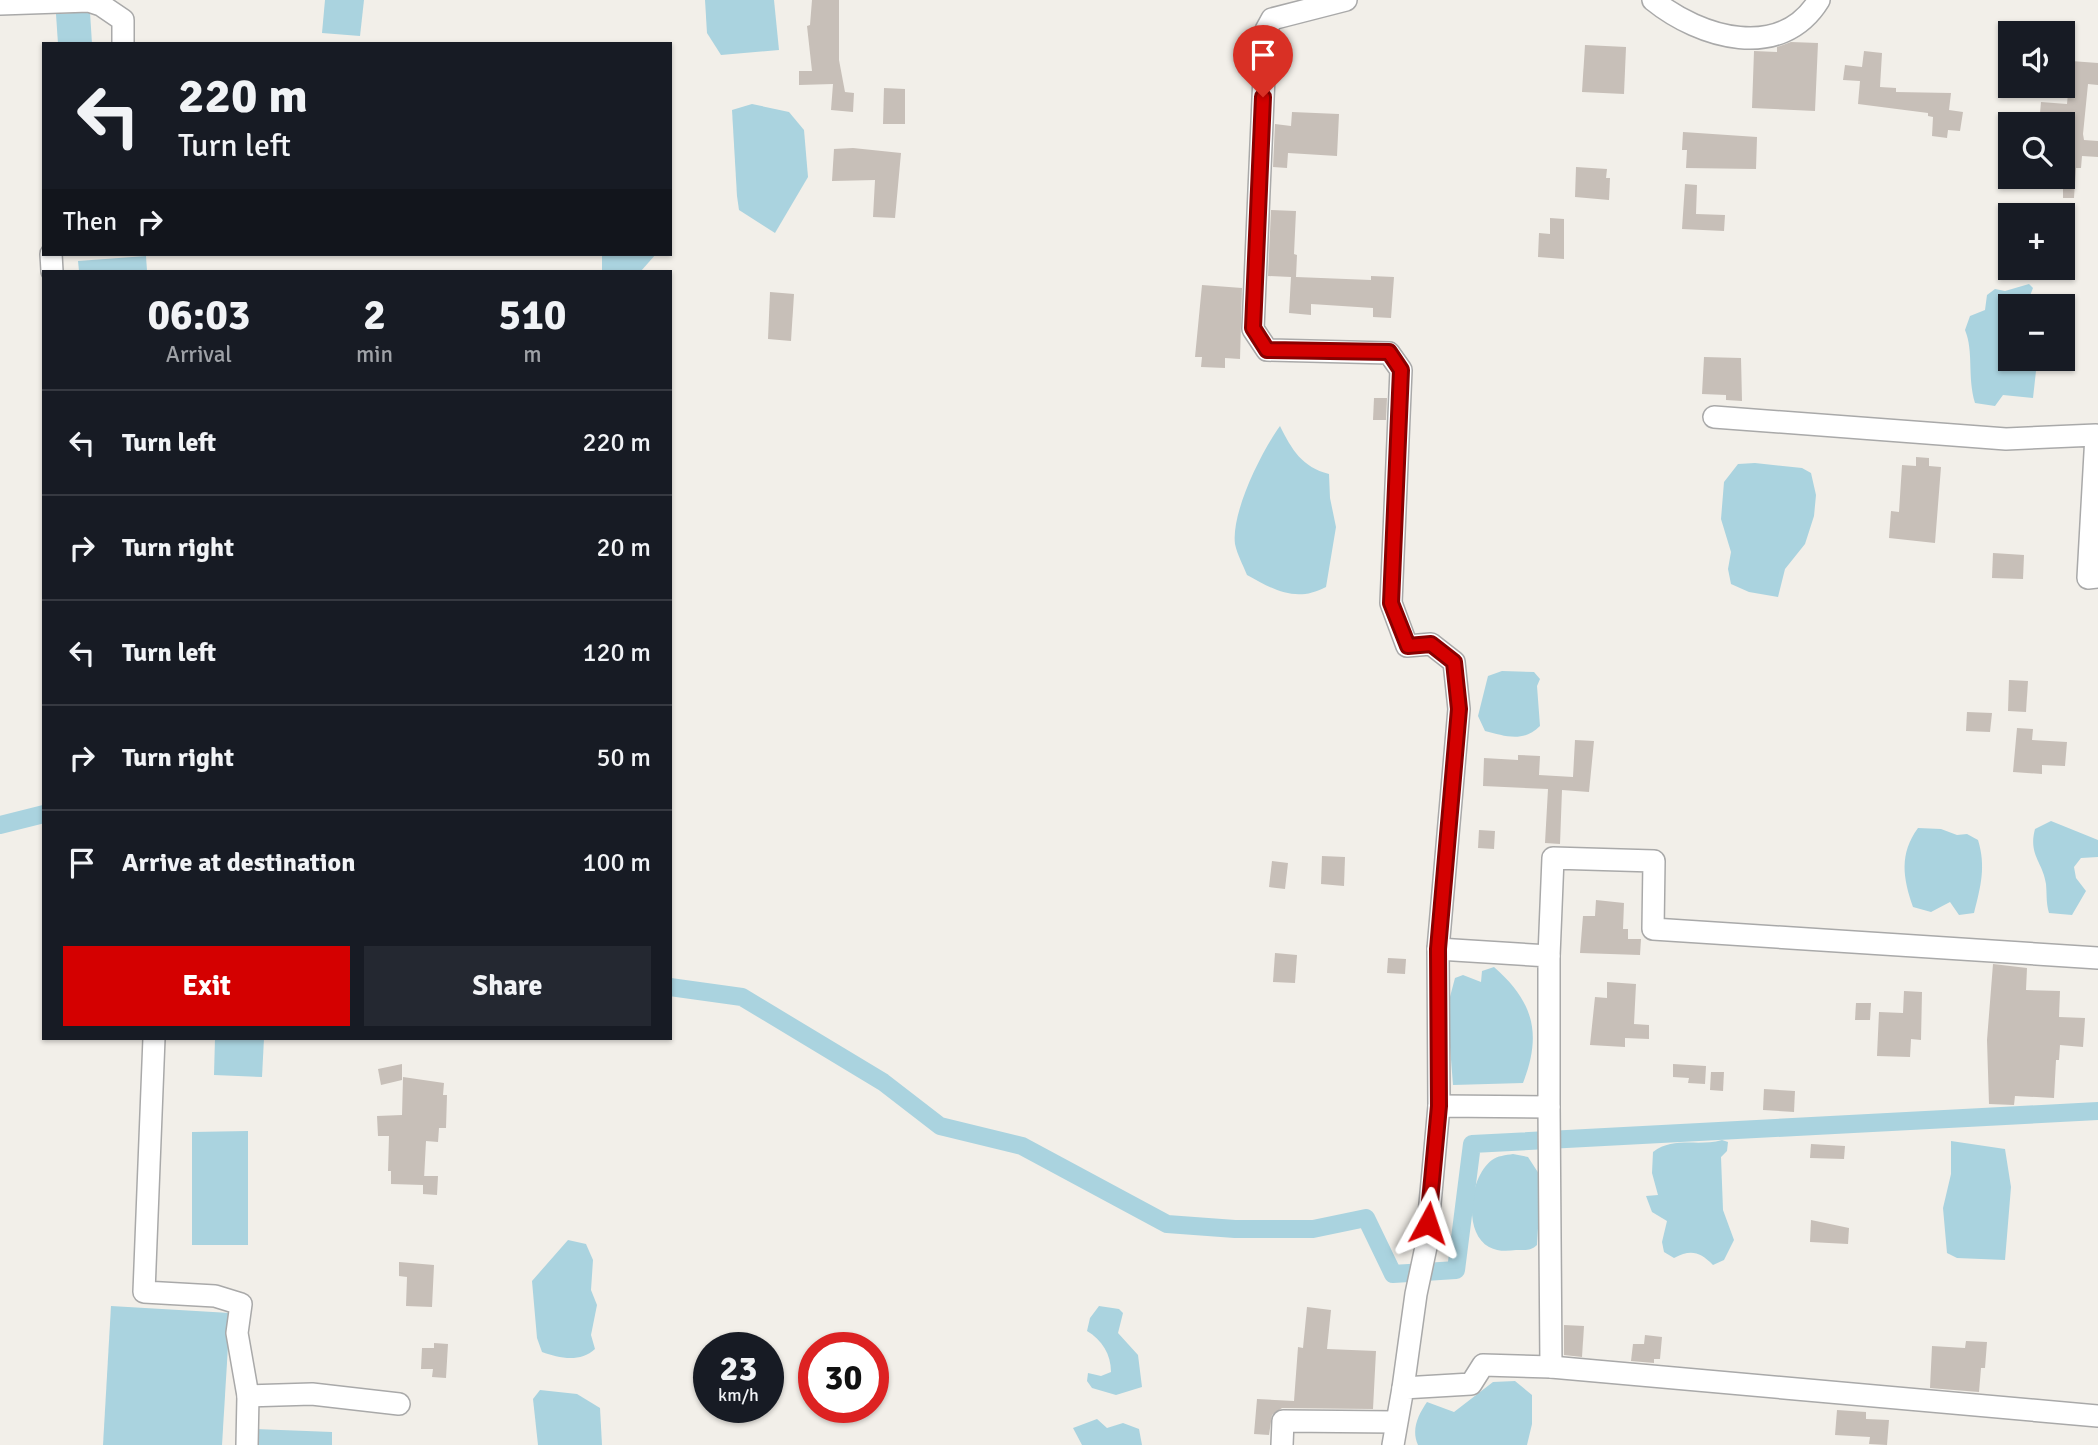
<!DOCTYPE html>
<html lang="en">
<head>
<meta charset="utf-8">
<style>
  body { margin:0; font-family:Signika,sans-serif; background:#242831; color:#f1f3f6; height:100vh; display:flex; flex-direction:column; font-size:26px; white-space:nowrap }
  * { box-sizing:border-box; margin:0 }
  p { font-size:23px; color:#9ea1a6 }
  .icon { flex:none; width:38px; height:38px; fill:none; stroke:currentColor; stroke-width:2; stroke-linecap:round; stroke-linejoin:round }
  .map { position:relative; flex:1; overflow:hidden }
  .panel { position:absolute; left:42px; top:270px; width:630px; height:770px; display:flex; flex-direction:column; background:#171b24; border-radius:0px; box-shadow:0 2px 5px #0004 }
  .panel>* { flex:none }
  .banner { position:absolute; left:42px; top:42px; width:630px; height:214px; border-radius:0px; box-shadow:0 2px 5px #0004; background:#171b24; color:#f1f3f6; overflow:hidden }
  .tools { position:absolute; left:1998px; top:21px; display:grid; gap:14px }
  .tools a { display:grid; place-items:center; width:77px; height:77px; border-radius:0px; background:#171b24; box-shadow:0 2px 5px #0004; font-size:35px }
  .speed { position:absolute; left:693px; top:1332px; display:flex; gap:14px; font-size:35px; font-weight:700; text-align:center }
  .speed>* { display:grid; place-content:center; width:91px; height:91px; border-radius:50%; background:#171b24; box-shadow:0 2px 5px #0004; line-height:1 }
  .speed small { font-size:18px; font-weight:400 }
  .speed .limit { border:10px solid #d22; background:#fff; color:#111 }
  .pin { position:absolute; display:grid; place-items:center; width:60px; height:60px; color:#fff; margin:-72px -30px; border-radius:50% 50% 50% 0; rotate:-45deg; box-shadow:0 0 7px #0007 }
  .pin .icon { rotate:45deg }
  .me { position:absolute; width:77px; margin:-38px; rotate:5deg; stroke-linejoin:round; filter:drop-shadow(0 0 5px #0008) }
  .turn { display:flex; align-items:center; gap:24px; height:147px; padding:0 21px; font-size:32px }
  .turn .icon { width:91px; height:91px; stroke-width:2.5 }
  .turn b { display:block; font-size:49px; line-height:60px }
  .then { display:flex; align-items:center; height:66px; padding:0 21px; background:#0003; gap:14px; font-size:26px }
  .eta { display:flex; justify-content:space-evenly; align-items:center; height:119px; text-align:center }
  .eta b { font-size:42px; font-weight:800; line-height:49px }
  .cta { display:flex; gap:14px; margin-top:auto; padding:14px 21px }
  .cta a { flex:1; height:80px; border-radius:0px; background:#d40000; color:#fff; font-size:28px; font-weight:800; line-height:80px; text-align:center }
  .cta a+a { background:#242831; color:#f1f3f6 }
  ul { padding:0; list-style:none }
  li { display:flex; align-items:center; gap:21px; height:105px; padding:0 21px; border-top:2px solid #363941 }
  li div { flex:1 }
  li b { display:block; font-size:26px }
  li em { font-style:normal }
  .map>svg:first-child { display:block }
</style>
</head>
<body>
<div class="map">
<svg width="2098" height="1445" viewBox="0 0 2098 1445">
  <rect width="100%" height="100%" fill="#f2efe9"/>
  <g fill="#aad3df">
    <path d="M325 0H364L360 36 322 33Z"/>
    <path d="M705 0H774L779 50 721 55 707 33Z"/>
    <path d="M90 12 92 44H58L56 14Z"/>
    <path d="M752 104 789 112 804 130 808 177 775 233 739 210 737 196 732 110Z"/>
    <path d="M602 254H656L641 271H602Z"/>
    <path d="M146 256 147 271H79L78 261Z"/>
    <path d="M2029 284 2033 288 2026 306H2011V359H2033L2036 371 2033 398 2003 395 1995 406 1975 403C1967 376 1974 352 1965 330L1970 316 1985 310 1987 295 1995 289 2005 291Z"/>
    <path d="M1280 426C1292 450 1302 467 1329 474L1330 498 1336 527 1326 587C1296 603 1274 590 1247 575 1243 565 1237 554 1235 544 1231 512 1262 451 1280 426Z"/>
    <path d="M1755 463 1802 468 1811 473 1816 495 1814 516 1805 544 1785 569 1778 597 1749 592 1731 584 1728 569 1731 552 1721 519 1724 482 1738 464Z"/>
    <path d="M1502 671 1534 672 1540 679 1537 686 1540 726C1523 743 1505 736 1485 731L1478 716 1488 676Z"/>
    <path d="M2051 821 2098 840V857L2081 858 2074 867 2076 878 2086 891 2072 915 2049 913C2046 903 2047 895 2046 884 2043 862 2028 855 2035 829Z"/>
    <path d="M1918 828 1941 829 1957 835 1967 834 1978 840C1986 866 1981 886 1974 913L1959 915 1950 902 1931 912 1913 907C1903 878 1899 854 1918 828Z"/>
    <path d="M1494 967C1534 1002 1542 1034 1523 1083L1453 1085 1447 1008 1455 978 1463 975 1481 982 1482 971Z"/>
    <path d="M215 1038H264L262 1077 214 1075Z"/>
    <path d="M248 1131V1245H192V1132Z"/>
    <path d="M1722 1140 1728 1142 1727 1151 1721 1157 1723 1210 1734 1240 1724 1260 1713 1265C1700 1252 1691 1249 1674 1258L1664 1252 1662 1242 1667 1221 1652 1212 1646 1196 1658 1195 1652 1173 1653 1152C1674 1136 1698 1147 1722 1140Z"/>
    <path d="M1951 1141 2005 1149 2011 1187 2005 1260 1957 1258 1947 1253 1943 1208 1951 1174Z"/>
    <path d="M1513 1154 1528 1157 1541 1177 1537 1245C1531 1251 1524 1250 1516 1250 1508 1251 1498 1252 1489 1247 1462 1232 1470 1176 1492 1160 1497 1156 1506 1155 1513 1154Z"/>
    <path d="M568 1240 586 1244 593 1260 591 1290 597 1305 591 1335 595 1349C580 1363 559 1358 542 1352L537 1338 532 1281Z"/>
    <path d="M111 1306 230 1313 222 1445H103Z"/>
    <path d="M1099 1306 1119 1309 1123 1313 1118 1333 1138 1355 1142 1387 1116 1395 1092 1388 1087 1381 1088 1373 1101 1376 1111 1372C1111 1354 1102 1340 1087 1331L1090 1318Z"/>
    <path d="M1515 1381 1532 1395V1424L1527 1445H1418C1411 1430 1418 1415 1427 1402L1454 1412 1493 1382Z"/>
    <path d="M540 1390 577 1394 600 1408 602 1445H538L533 1399Z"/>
    <path d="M1097 1419 1107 1428 1123 1423 1139 1429 1142 1445H1082L1073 1428Z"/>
    <path d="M255 1429 332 1432V1445H254Z"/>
  </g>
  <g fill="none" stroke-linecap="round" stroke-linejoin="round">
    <g stroke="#aad3df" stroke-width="18">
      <path d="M0 825 44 814"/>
      <path d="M670 987 742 997 883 1082 940 1126 1022 1146 1167 1224 1235 1229H1313L1366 1218 1393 1274 1456 1270 1472 1144 2098 1111"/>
    </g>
  </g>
  <g fill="#c7bfb8">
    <path d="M812 0H839V60L845 92 854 93 853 112 831 110 833 84 799 85V71H812L807 26 810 25Z"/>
    <path d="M1791 42 1818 43 1815 111 1752 108 1754 51 1777 52V47Z"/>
    <path d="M1585 45 1626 47 1624 94 1582 92Z"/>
    <path d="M1864 51 1882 53 1880 87 1896 88V92L1951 93 1949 110 1963 112 1960 131 1948 130 1947 138 1932 136 1933 117 1928 116V113L1858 104 1860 81 1843 80 1845 65 1862 67Z"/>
    <path d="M2071 61 2098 63V85L2088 84 2083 134 2084 140 2098 141V157L2082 156 2081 168H2076L2074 198H2063V151L2068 152 2070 124H2039L2041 102 2067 104Z"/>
    <path d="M884 88 905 89V124H883Z"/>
    <path d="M1292 112 1339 114 1337 156 1288 153 1287 168 1273 167 1275 124 1291 126Z"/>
    <path d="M1683 132 1757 137 1756 169 1686 168 1687 150H1682Z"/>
    <path d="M853 148 901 153 895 218 873 217 875 180 832 181 834 149Z"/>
    <path d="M1576 167 1607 169 1606 178H1610L1609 200 1575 197Z"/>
    <path d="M1685 184 1697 185 1696 214 1725 215 1724 231 1682 229Z"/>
    <path d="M1271 210 1296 211 1294 254 1297 255 1296 277 1371 280V276L1394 277 1391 318 1373 317V308L1311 304V315L1289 313 1291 277 1268 276Z"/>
    <path d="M1550 218 1564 219V259L1538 257 1539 233 1550 234Z"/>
    <path d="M1202 285 1242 288 1240 359 1225 358V368L1201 367 1202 357H1195Z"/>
    <path d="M770 292 794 294 791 341 768 339Z"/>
    <path d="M1704 357 1741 358 1742 401 1726 400V395L1702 394Z"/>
    <path d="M1374 398H1387L1386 420H1373Z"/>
    <path d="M1916 457 1929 458V466L1941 467 1935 543 1889 538 1891 511 1899 512 1902 465 1916 466Z"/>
    <path d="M1993 553 2024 555 2023 579 1992 578Z"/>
    <path d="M2009 680 2028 681 2026 712 2008 711Z"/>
    <path d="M1967 712 1992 713 1990 732 1966 731Z"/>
    <path d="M2017 728 2033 729 2032 740 2067 742 2065 766 2042 765V774L2013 772Z"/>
    <path d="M1575 740 1594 741 1589 792 1562 790 1560 844 1545 843 1548 789 1483 786 1484 758 1518 760V755L1540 756 1539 775 1573 777Z"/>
    <path d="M1479 830 1495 831 1494 849 1478 848Z"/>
    <path d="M1322 856 1345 857 1344 886 1321 884Z"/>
    <path d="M1272 861 1288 863 1285 889 1269 887Z"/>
    <path d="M1596 900 1624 903 1623 929H1628V939H1641L1640 955 1580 953 1583 916H1595Z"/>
    <path d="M1275 953 1297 955 1295 983 1273 982Z"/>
    <path d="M1388 958 1406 959 1405 974 1387 973Z"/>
    <path d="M1993 964 2027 968 2026 990 2060 991 2059 1017 2085 1018 2083 1047 2060 1045 2059 1060H2056L2054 1098 2015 1096 2014 1105 1989 1104 1987 1040Z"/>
    <path d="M1607 982 1636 984 1634 1024 1649 1025V1039L1625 1038V1047L1590 1045 1595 997 1607 998Z"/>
    <path d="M1904 991 1922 992 1921 1040 1911 1039 1910 1057 1877 1056 1879 1012 1903 1013Z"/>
    <path d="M1856 1003H1871L1870 1020H1855Z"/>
    <path d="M402 1064V1080L381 1085 378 1069Z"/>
    <path d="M1673 1064 1706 1066 1705 1084 1688 1083 1689 1078 1673 1077Z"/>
    <path d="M1711 1072H1724L1723 1091 1710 1090Z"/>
    <path d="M403 1077 444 1083 443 1095H447L446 1128H439L438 1142 426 1141 424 1179V1176H438L437 1195 423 1194V1185L391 1184V1171H388L389 1136H378L377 1116 402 1115Z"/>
    <path d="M1764 1089 1795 1091 1794 1112 1763 1110Z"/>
    <path d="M1811 1144 1845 1146 1844 1159 1810 1158Z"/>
    <path d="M1811 1220 1849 1228 1848 1244 1810 1242Z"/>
    <path d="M399 1262 434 1265 432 1307 406 1306 407 1277 399 1276Z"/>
    <path d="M1307 1307 1331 1310 1327 1349 1376 1351 1373 1409 1282 1408 1272 1415 1269 1435 1254 1434 1257 1399 1294 1401 1298 1347 1303 1348Z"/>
    <path d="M1564 1325 1584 1326 1582 1357 1564 1355Z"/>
    <path d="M1645 1335 1662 1337 1660 1359H1654V1363L1631 1361 1633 1344H1644Z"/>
    <path d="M1966 1341 1987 1342 1985 1368H1981L1979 1392 1930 1388 1932 1346 1965 1348Z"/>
    <path d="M434 1343 448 1344 446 1378 432 1377 433 1369H421L422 1348H434Z"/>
    <path d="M1837 1410 1866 1412V1419L1889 1420 1887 1445 1869 1444 1870 1437 1835 1435Z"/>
  </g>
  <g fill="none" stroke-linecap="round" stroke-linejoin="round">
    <defs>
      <g id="minor">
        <path d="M1346 0 1272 19 1266 30 1253 329 1267 350 1389 353 1401 370 1391 603 1407 646 1431 644 1454 662 1459 709 1438 949 1439 1106"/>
        <path d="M1653 0C1700 38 1781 62 1819 0"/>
        <path d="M0 4 89 1 101 5 123 20V44"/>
        <path d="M51 254 52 271"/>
        <path d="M1714 417 2006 439 2096 435 2088 578 2098 577"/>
        <path d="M1549 956 1553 858 1654 861 1653 929 2098 958"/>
        <path d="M154 1038 144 1292 215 1296 241 1304 237 1333 248 1396 312 1394 399 1404"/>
        <path d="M1551 1367 2098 1416"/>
        <path d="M1403 1388 1416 1294 1426 1247 1439 1106 1549 1107V956L1438 949"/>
        <path d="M247 1445 248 1396"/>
        <path d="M1282 1445 1283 1421 1395 1422"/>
        <path d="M1393 1445 1403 1388 1471 1384 1483 1365 1551 1367 1549 1107"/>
      </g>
    </defs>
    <use href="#minor" stroke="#a9a9a9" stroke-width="24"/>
    <use href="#minor" stroke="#fff" stroke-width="21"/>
  </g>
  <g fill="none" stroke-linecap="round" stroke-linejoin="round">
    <defs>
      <path id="route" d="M1263 97 1253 328 1267 350 1389 352 1401 370 1391 603 1408 646 1431 644 1454 662 1459 709 1438 949 1439 1106 1428 1223"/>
    </defs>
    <use href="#route" stroke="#8a0000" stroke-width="18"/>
    <use href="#route" stroke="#d40000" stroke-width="12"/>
  </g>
</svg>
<div class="tools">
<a><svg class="icon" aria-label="sound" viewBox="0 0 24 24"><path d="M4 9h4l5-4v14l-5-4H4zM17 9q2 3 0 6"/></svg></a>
<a><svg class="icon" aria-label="search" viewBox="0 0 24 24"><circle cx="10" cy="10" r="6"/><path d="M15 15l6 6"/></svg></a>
<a>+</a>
<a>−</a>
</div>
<div class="speed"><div>23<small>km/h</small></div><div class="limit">30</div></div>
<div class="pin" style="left:1263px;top:97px;background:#d93025"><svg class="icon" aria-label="arrive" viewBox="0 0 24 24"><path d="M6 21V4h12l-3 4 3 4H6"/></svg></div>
<svg class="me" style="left:1428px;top:1223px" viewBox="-20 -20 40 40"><path d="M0-17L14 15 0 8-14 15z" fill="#d40000" stroke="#fff" stroke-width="4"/></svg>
<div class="banner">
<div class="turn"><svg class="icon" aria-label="left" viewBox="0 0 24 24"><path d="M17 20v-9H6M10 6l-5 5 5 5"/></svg><div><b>220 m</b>Turn left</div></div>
<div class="then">Then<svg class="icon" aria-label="right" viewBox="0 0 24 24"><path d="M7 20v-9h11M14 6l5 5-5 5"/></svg></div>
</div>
<section class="panel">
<div class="eta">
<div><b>06:03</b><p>Arrival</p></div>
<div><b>2</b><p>min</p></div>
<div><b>510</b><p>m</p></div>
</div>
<ul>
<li><svg class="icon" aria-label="left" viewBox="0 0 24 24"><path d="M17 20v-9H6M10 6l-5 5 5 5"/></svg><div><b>Turn left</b></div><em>220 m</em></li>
<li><svg class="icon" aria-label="right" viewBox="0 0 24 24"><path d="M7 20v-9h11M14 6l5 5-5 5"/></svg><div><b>Turn right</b></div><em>20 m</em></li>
<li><svg class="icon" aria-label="left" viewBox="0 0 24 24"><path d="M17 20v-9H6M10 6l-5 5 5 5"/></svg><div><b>Turn left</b></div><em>120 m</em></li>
<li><svg class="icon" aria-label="right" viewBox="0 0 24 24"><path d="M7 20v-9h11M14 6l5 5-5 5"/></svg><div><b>Turn right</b></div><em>50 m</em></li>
<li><svg class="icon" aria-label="arrive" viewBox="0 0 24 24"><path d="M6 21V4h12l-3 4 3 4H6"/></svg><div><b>Arrive at destination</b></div><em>100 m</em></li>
</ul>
<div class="cta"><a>Exit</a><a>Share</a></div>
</section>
</div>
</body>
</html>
